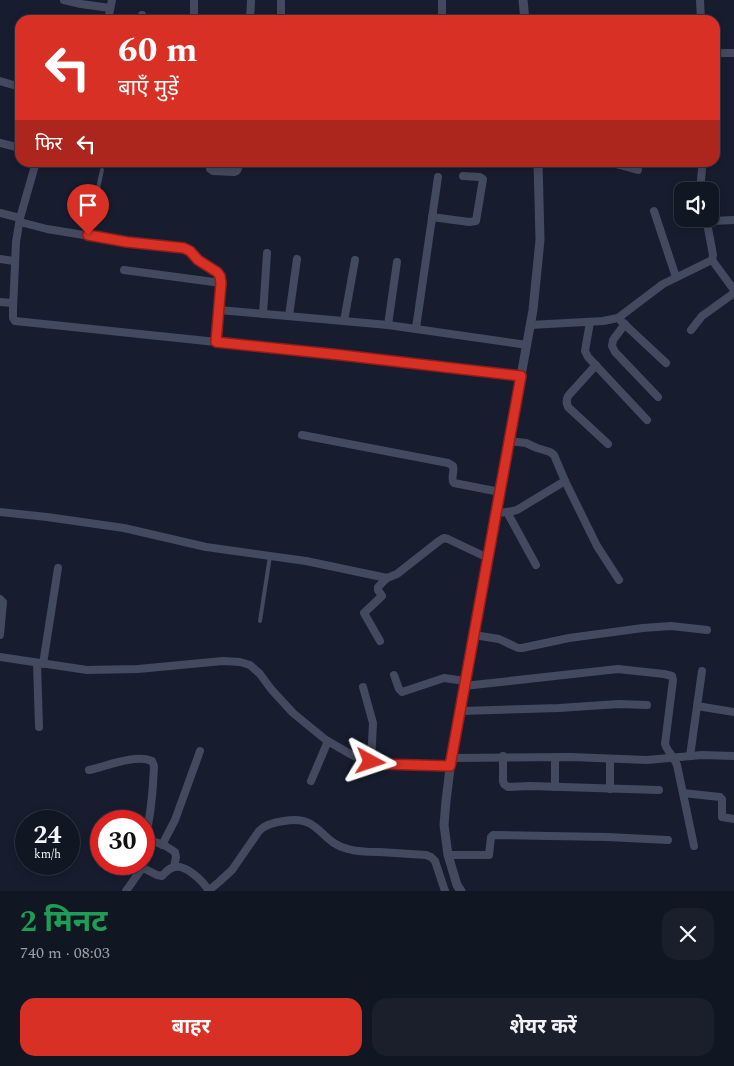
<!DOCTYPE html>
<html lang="hi">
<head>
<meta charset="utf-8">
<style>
  body { margin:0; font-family:Spectral,"Noto Sans Devanagari",serif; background:#1a1f2b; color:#f1f3f6; height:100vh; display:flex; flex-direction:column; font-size:19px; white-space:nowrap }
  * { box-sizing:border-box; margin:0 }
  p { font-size:16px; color:#9c9fa6 }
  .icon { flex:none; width:28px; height:28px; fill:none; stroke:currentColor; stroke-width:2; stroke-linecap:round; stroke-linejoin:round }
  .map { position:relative; height:891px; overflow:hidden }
  .details { display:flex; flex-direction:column; background:#111623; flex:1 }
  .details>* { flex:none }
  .hud { position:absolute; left:15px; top:15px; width:705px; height:152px; border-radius:15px; box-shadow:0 2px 8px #0003,0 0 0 1px #303541; background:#d93025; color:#fff; overflow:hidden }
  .controls { position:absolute; left:674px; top:182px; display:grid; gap:10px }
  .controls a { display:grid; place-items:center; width:45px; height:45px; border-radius:10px; background:#111623; box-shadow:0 2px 8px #0003,0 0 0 1px #303541; font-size:25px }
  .speed { position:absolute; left:15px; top:810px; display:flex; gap:10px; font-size:25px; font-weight:700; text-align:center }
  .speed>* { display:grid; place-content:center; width:65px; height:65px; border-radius:50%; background:#111623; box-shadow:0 2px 8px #0003,0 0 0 1px #303541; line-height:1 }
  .speed small { font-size:12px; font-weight:400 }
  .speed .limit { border:8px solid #d22; background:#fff; color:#111 }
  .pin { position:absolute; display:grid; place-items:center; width:42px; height:42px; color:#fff; margin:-51px -21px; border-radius:50% 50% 50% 0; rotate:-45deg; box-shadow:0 0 5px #0007 }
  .pin .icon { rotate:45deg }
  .me { position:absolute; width:55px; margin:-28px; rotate:95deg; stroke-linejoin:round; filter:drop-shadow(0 0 4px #0008) }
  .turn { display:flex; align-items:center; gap:18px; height:105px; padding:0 20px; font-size:22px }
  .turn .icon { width:65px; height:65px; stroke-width:2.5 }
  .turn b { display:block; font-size:35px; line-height:42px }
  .then { display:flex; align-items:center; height:48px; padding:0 20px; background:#0003; gap:10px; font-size:19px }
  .round { display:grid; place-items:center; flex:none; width:52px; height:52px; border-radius:15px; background:#1a1f2b }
  .head { display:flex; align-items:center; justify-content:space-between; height:85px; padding:0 20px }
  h1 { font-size:30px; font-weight:700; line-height:38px; color:#1e9e55 }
  .primary-button { display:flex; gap:10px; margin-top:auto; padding:10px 20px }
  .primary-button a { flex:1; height:58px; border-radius:15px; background:#d93025; color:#fff; font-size:20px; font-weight:700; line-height:58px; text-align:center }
  .primary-button a+a { background:#1a1f2b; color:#f1f3f6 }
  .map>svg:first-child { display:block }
</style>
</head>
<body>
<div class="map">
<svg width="734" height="891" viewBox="0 0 734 891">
  <rect width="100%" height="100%" fill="#171d2f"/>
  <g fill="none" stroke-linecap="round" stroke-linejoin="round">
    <g stroke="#434a5f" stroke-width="4">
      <path d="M88 235 102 170"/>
      <path d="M260 621 270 556"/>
    </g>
    <g stroke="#434a5f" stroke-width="8">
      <path d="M64 0 81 4 110 8"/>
      <path d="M194 0V20"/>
      <path d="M281 0V20"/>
      <path d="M700 0 701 20"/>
      <path d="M525 18H564L569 20"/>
      <path d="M108 20 112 0"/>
      <path d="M141 20 142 15"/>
      <path d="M250 20 251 0"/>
      <path d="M442 20V0"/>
      <path d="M715 53H734"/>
      <path d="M0 81 20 87"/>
      <path d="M0 143 20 148"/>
      <path d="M36 162 20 218 16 242 13 309V318L15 321 341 355 521 376"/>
      <path d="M210 162V169L213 171 234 172C239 171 238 167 239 162"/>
      <path d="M608 162 638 170"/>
      <path d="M700 191 702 169"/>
      <path d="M654 211 676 277"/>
      <path d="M0 213 20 218"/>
      <path d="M432 217 469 222 476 221 483 179 480 177 463 176"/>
      <path d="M20 222 47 229 127 242 187 249 198 260 217 272 221 279 215 342"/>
      <path d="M0 259 14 261"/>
      <path d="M712 260 734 290"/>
      <path d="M124 270 221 283"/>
      <path d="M0 302 13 303"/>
      <path d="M219 310 388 325 527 345"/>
      <path d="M263 314 267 253"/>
      <path d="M289 316 297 259"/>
      <path d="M344 321 355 260"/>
      <path d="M621 321 666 363"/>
      <path d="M590 322 585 351 588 357 647 420"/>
      <path d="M625 324 613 340 612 346 615 352 658 397"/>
      <path d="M388 325 397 262"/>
      <path d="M530 325 603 321 618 318 663 284 712 260 713 255 707 223 712 221 734 220"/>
      <path d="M416 328 438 177"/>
      <path d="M691 330 702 316 734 293"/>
      <path d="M596 365 568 396C566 400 566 403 568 407L608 444"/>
      <path d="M302 435 448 463 453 466C455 471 450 479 454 483L500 492"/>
      <path d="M509 441 526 443 537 448 550 452 554 455 565 481 597 546 619 580"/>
      <path d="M0 512 47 517 124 528 206 547 306 561 387 578 397 574 439 541 444 538 448 539 488 558"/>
      <path d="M507 512 536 565"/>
      <path d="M496 513 508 512 517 510 565 481"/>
      <path d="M0 599 3 602 0 635"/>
      <path d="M474 635 499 639 518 648H522L569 638 643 628 671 626 707 630"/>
      <path d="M380 641 364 613 382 596 378 590V587L387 578"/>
      <path d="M0 657 87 670 138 669 223 661 240 662 250 665 260 674 271 689 293 713 326 740 352 755 362 760 381 763 450 767"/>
      <path d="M37 663 39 727"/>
      <path d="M43 664 58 568"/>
      <path d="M394 675 399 689 402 692 444 678 465 681"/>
      <path d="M464 686 618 669 664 674 672 676 673 680 665 744C667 751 674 757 677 765L694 846"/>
      <path d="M363 687 373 723 371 762"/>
      <path d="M697 706 734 712"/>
      <path d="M461 711 559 708 619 704 647 705"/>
      <path d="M503 756V781L504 784 508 787 530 786 659 790"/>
      <path d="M690 756 702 671"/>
      <path d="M555 757V787"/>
      <path d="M451 758 571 757 647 760 702 755 734 756"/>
      <path d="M89 770C107 766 135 754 152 761L154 766C153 791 151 815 145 839"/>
      <path d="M311 781 328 741"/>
      <path d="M610 789V759"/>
      <path d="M683 793 720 797 722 799V817L734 819"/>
      <path d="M144 838 164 845 175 852 176 857 174 867"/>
      <path d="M162 845 175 820 200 751"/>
      <path d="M448 855H489L491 837 493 835 607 837 668 840"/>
      <path d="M126 891 140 871 143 868 157 875 162 876C165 873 168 869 172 868 184 862 203 881 209 891"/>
      <path d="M208 891 219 882 232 870 259 831C266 824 274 822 284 821 320 814 320 843 348 849 358 852 369 852 379 852 395 853 411 854 426 855L431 857 435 861 445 891"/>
    </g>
    <g stroke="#434a5f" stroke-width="9">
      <path d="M523 0 525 20"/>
      <path d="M461 891 457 885 448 855 444 825 446 801 452 753 533 310 540 240 538 162"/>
    </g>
  </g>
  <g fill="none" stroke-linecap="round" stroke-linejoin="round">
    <defs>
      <path id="route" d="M88 235 127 242 184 248 190 251 198 260 217 272 220 276 221 283 216 342 341 355 521 376 450 766 381 764 371 762"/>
    </defs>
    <use href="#route" stroke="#8d1f18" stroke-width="12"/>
    <use href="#route" stroke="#d93025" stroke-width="9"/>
  </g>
</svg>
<div class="controls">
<a><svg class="icon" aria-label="sound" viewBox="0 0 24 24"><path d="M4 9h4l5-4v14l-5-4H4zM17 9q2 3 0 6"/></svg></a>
</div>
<div class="speed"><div>24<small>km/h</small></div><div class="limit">30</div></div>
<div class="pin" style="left:88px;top:235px;background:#d93025"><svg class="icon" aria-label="arrive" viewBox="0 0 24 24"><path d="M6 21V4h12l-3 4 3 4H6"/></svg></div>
<svg class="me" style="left:371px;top:762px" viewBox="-20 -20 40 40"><path d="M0-17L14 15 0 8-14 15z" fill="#d93025" stroke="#fff" stroke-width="4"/></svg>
<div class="hud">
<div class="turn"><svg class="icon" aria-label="left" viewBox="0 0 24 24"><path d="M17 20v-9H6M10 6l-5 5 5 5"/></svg><div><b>60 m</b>बाएँ मुड़ें</div></div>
<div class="then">फिर<svg class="icon" aria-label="left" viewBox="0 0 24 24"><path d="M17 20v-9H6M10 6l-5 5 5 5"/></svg></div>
</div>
</div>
<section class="details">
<div class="head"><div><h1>2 मिनट</h1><p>740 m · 08:03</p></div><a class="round"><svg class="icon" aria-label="close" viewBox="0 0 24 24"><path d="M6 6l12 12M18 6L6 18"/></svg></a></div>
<div class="primary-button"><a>बाहर</a><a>शेयर करें</a></div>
</section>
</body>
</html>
